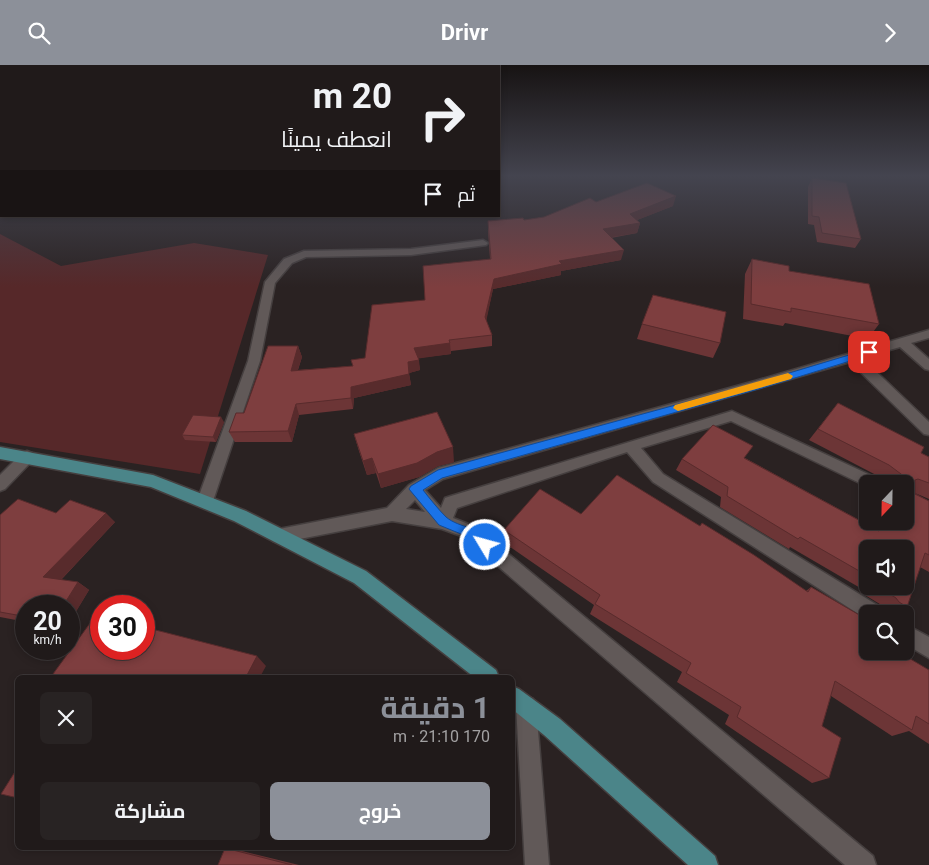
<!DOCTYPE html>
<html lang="ar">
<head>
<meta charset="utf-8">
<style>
  body { margin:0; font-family:Roboto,Cairo,sans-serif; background:#282323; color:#f1f3f6; direction:rtl; height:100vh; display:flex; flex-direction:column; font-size:19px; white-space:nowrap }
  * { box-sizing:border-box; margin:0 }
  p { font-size:16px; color:#a2a1a2 }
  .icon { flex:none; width:28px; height:28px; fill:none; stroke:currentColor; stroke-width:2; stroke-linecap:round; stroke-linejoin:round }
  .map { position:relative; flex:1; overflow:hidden; direction:ltr }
  .sheet { position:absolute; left:15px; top:610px; width:500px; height:175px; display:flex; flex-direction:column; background:#201a1a; border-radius:8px; box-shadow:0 2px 8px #0003,0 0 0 1px #3d3839; direction:rtl }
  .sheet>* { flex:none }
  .hud { position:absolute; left:0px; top:0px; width:500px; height:152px; box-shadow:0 2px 8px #0003,0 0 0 1px #3d3839; direction:rtl; background:#201a1a; color:#f1f3f6; overflow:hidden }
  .needle { width:32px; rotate:202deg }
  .fabs { position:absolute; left:859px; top:410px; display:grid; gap:10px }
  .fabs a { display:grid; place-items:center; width:55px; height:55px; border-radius:8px; background:#201a1a; box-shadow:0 2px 8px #0003,0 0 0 1px #3d3839; font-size:25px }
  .speed { position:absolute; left:15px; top:530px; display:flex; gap:10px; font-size:25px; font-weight:700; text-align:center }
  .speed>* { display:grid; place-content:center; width:65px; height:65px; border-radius:50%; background:#201a1a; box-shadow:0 2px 8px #0003,0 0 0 1px #3d3839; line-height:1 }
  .speed small { font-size:12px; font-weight:400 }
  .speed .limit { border:8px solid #d22; background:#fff; color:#111 }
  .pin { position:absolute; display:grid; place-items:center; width:42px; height:42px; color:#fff; margin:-21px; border-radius:10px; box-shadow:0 2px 8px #0006 }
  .me { position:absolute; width:55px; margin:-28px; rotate:307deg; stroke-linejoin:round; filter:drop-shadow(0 0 4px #0008) }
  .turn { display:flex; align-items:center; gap:18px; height:105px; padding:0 25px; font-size:22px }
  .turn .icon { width:65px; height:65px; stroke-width:2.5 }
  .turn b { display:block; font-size:35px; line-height:42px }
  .then { display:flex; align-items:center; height:48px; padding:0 25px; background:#0003; gap:10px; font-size:19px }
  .round { display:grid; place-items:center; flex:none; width:52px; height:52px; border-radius:8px; background:#282323 }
  .overview { display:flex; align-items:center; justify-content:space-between; height:85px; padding:0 25px }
  h1 { font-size:30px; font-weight:700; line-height:38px; color:#8c9099 }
  .primary-button { display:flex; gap:10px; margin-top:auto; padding:10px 25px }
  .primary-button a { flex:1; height:58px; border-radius:8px; background:#8c9099; color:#fff; font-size:20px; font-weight:700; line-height:58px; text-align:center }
  .primary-button a+a { background:#282323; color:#f1f3f6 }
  header { display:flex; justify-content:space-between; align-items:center; height:65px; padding:0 25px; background:#8c9099; color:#fff; font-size:22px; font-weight:700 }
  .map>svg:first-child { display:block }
</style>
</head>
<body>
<header><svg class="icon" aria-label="forward" viewBox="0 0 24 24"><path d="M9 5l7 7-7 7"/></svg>Drivr<svg class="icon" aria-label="search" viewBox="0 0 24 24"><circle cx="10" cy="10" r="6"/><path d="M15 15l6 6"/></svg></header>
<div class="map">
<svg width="929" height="800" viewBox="0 0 929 800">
  <rect width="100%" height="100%" fill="#2a2222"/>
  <path fill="#562829" d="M0 169 61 201 194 178 268 190 200 409 0 377Z"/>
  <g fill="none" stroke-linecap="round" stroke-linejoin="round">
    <defs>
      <g id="street">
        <path d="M483 175 488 178 486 180 411 190 306 192 292 198 275 218 260 296 213 436 211 441 205 443 199 441 197 436 248 296 265 217 284 194 304 186 411 184Z"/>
        <path d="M929 265V273L911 278 929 294V305L925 304 900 282 862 293 929 357V370L924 369 850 297 443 414 425 425 441 443 445 433 451 431 732 346 881 415 884 419H868V422L731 356 641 383 663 409 882 543 884 549H868V555L653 417 627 387 457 443 453 453 476 462 873 791 876 800H845L464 472 442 464 392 456 279 478 273 476 271 471 273 466 279 464 387 443 409 420 438 403 755 316ZM415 435 425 447 406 444Z"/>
        <path d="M27 386 32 388 34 392 32 396 5 424 0 426V410L22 388Z"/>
        <path d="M905 559 929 572V593L905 579Z"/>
        <path d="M526 631 533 634 536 641 549 800H525L516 641 519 634Z"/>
      </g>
      <g id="primary">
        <path d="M0 382 153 410 246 446 366 506 496 605 499 612H474L354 518 234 456 151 422 0 394Z"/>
        <path d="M512 621 519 624 560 654 715 791 718 800H688L544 670 512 644Z"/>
      </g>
    </defs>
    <use href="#street" stroke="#453f3f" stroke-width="3"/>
    <use href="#primary" stroke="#453f3f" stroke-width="3"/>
    <use href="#street" fill="#615958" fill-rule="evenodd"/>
    <use href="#primary" fill="#4b8589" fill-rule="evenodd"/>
  </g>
  <g fill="#6c3536" fill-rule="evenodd">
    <path d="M812 113 861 174 855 183 817 177 814 160 808 159V122Z"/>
    <path d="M596 137 673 141 637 155 640 158 637 168 611 173 621 195 561 206V210L493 224 486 255 492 270V281L451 286V289L418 293 420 305 409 308 411 320 354 333 353 344 299 350 292 377H235L229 367 298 281 302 292 298 305 353 301 351 295 365 293 425 235 490 194 488 166V156L524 155 544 152Z"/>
    <path d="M752 194 789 206 879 259 868 274 785 258 783 261 743 254 745 209Z"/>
    <path d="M642 259 720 278 713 293 637 274Z"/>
    <path d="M838 338 921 388 929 392V434L915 428 929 436V507L920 502 907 542 895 549H890L885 546 883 541 860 527 862 524 790 482 789 484 720 442 721 432 676 405 682 394 745 393 874 463 877 456H905V419H888L878 411 809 375ZM868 484 905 521H868Z"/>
    <path d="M224 357 216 377 185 375 182 370Z"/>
    <path d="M354 369 454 397 438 401 419 412 381 423 376 408 367 410 358 383Z"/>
    <path d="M56 448 115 457 61 515 78 517 89 525 69 558V541H26V559L21 556 0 552V450Z"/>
    <path d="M581 449 806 526 811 522 868 586 929 605V679L909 666 892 671 831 631 822 661 829 713 812 718 725 659 729 650 677 617 682 607 590 549 594 540 503 477 504 465Z"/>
    <path d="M225 783 238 785 299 800H218Z"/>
  </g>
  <g fill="#582b2c">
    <path d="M676 131 673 141 627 159 630 149Z"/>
    <path d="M640 158 637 168 600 174 603 164Z"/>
    <path d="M624 185 621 195 561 206V210L493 224 485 262V252L494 214 559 196Z"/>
    <path d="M450 278 451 289 415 294 414 283Z"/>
    <path d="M298 281 302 292 294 316 291 306Z"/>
    <path d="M419 295 420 305 409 308 408 297Z"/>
    <path d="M409 309 411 320 354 333 353 344 351 333V322Z"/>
    <path d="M296 339 299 350 292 377 288 366Z"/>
    <path d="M221 352 224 357 216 377 213 372Z"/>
    <path d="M453 382 454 397 438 401 419 412 381 423 378 409 437 387Z"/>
    <path d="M372 393 376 408 367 410 363 396Z"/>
    <path d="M106 448 115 457 55 521 43 512Z"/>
    <path d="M78 517 89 525 69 558V541H63Z"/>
    <path d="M257 591 266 601 260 612H246Z"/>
  </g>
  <g fill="#7e3e3f" stroke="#582b2c">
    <path d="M812 113 846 118 861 174 822 168 819 152 812 151Z"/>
    <path d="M647 118 676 131 630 149 640 158 603 164 624 185 559 196 562 199 494 214 485 252 492 270 449 275 450 278 414 283 419 295 408 297 409 309 351 322V333L296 339 288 366 229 367 236 348H244L268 281H298L291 306 353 301 351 295 365 293 372 240 425 235 423 201 491 194 488 156 523 153 524 155 544 152 590 133 596 137Z"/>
    <path d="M752 194 789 201V206L869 219 879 259 791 243V247L751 239Z"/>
    <path d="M653 230 726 247 720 278 642 259Z"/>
    <path d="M838 338 924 382 921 388 929 392V418L918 414 915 415V429L929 436V490L925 488 907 542 899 537 896 533 877 521H905V484H868V511L800 472 798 474 727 431 728 422 682 394 713 360 753 381 744 393 879 466 884 456H905V419H902L905 412 889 400 818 364Z"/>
    <path d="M437 347 453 382 437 387 417 398 378 409 372 393 363 396 354 369Z"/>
    <path d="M193 350 221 352 213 372 182 370Z"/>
    <path d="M617 410 700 461 702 458 754 490 808 527 811 522 868 555V586H897L929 605V659L916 651 912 665 835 616 822 661 841 673 829 713 737 652 741 642 686 608 691 598 595 539 600 530 504 465 540 424 581 449Z"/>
    <path d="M18 434 56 448 70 435 106 448 43 512 78 517 63 541H26V555H19L22 551 0 547V450Z"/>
    <path d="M96 550 101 551V584H144V562L257 591 246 612H66L53 609Z"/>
    <path d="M18 702V733L1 729Z"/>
    <path d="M225 783 292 800H218Z"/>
  </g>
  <linearGradient id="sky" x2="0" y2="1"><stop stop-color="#171313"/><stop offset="0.5" stop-color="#44444f"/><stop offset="1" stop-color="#44444f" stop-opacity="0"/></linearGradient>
  <rect width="929" height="222" fill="url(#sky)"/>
  <path fill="#1a73e8" stroke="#114b97" d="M869 284 874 287 873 289 762 323 442 413 423 425C430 434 438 444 446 452 460 464 483 461 492 480L490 484 485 486 466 471 439 460 409 424 411 421 438 405 756 318Z"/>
  <path fill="#f59e0b" d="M788 308 793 311 791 314 678 346 673 343 675 340Z"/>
</svg>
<div class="fabs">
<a><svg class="needle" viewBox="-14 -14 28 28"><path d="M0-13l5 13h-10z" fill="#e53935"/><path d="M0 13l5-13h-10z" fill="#a2a1a2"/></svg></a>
<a><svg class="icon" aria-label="sound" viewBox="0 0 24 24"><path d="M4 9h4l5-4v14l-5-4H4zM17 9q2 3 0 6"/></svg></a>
<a><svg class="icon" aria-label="search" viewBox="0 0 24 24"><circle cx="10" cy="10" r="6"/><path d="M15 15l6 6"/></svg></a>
</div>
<div class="speed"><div>20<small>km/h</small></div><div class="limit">30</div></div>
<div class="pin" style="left:869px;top:287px;background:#d93025"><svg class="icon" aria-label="arrive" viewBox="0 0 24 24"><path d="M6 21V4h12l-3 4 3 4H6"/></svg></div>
<svg class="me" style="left:485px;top:480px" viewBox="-20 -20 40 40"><circle r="17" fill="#1a73e8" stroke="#fff" stroke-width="3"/><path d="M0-11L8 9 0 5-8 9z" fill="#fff"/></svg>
<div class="hud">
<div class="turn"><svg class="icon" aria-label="right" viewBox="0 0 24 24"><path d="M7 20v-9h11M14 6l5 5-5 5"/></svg><div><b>20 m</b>انعطف يمينًا</div></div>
<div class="then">ثم<svg class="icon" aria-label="arrive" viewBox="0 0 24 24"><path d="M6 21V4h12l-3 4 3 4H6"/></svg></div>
</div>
<section class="sheet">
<div class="overview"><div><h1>1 دقيقة</h1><p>170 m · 21:10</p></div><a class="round"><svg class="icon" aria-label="close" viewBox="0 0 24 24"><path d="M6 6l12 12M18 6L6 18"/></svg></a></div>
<div class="primary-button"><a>خروج</a><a>مشاركة</a></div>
</section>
</div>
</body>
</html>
